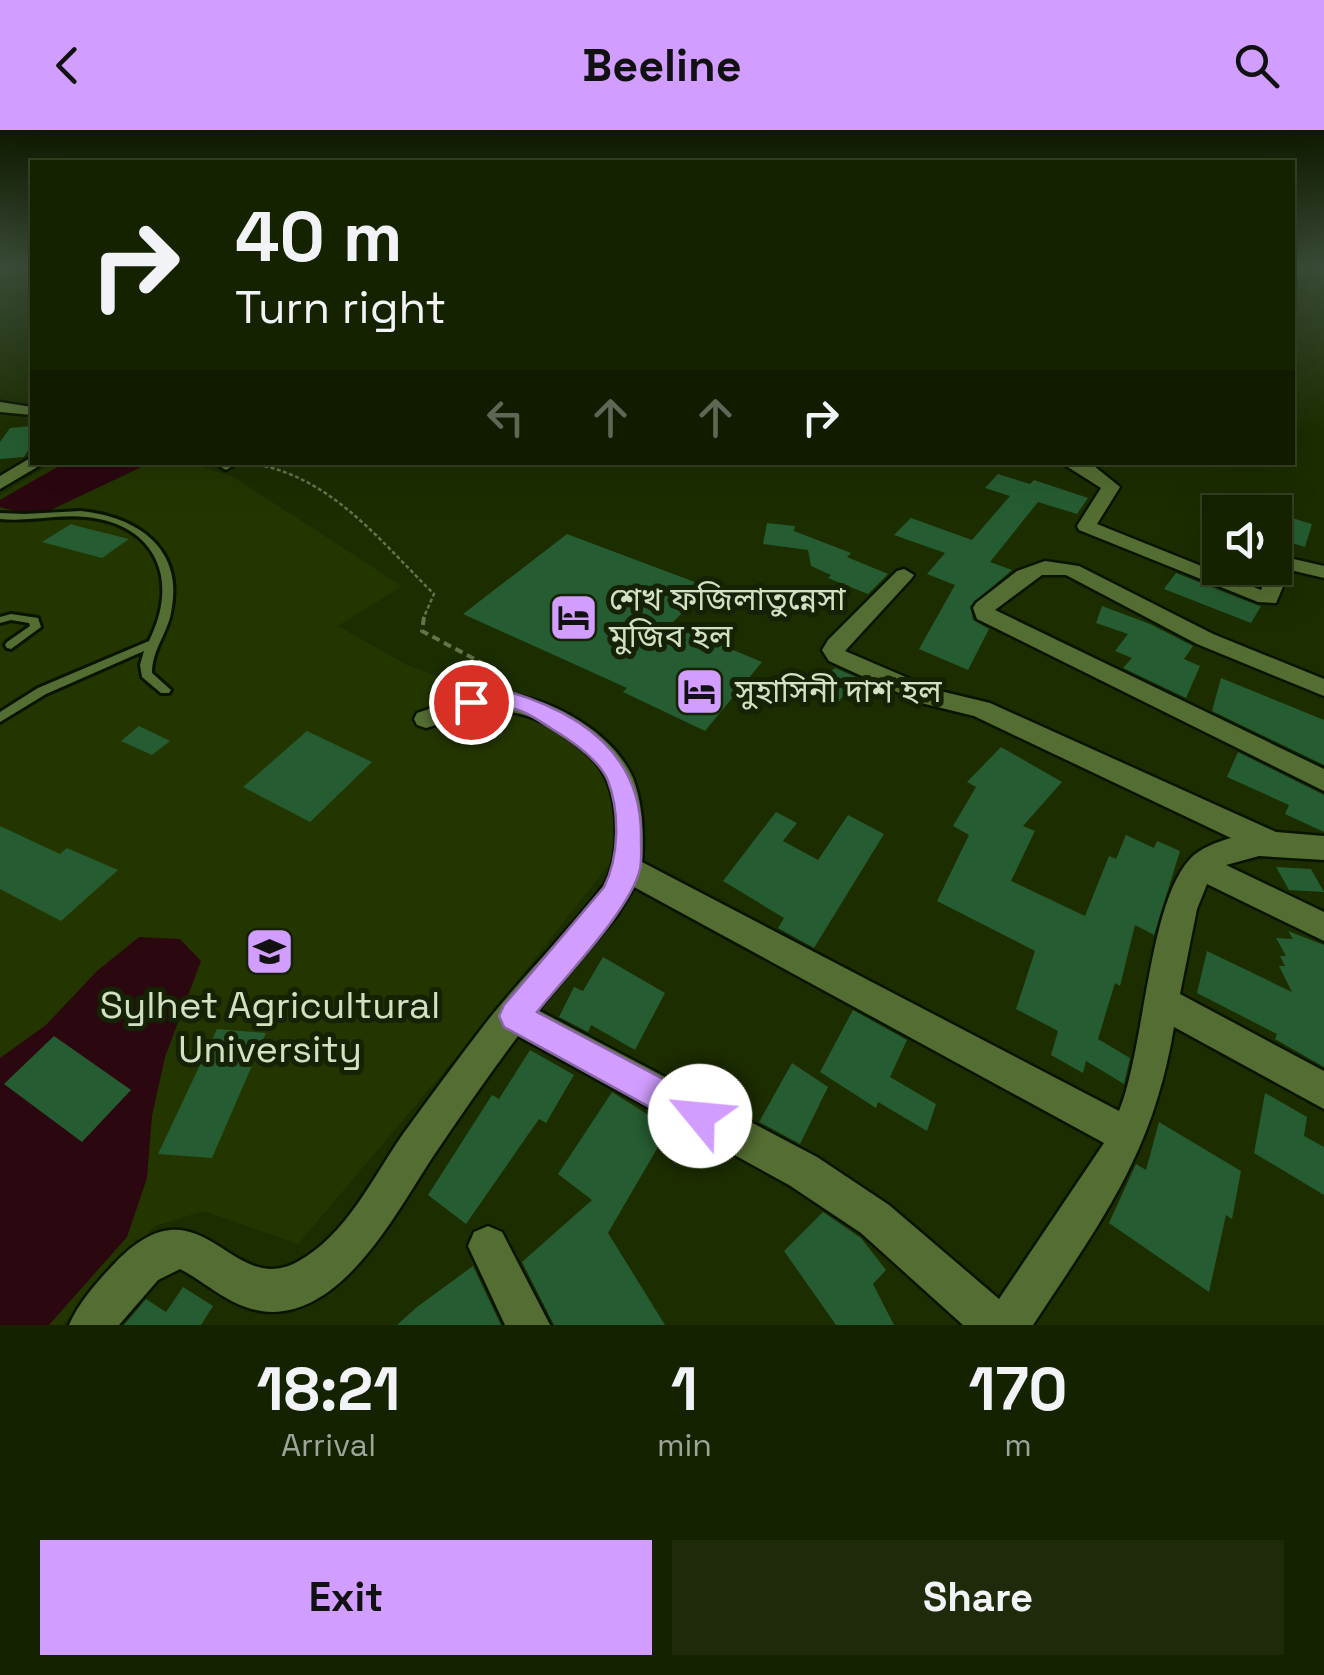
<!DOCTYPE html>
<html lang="en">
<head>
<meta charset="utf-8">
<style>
  body { margin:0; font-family:"Space Grotesk","Noto Sans Bengali",sans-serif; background:#1e2a0a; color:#f1f3f6; height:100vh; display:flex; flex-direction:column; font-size:38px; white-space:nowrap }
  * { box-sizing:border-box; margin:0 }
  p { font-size:32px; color:#9da499 }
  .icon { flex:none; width:55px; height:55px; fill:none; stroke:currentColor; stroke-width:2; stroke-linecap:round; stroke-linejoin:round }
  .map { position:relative; height:1195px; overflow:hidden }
  .side { display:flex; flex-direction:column; background:#152200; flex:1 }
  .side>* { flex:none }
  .banner { position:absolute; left:30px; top:30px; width:1265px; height:305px; border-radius:0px; box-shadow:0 10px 40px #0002,0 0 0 2px #343f22; background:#152200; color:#f1f3f6; overflow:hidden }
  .buttons { position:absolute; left:1202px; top:365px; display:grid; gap:20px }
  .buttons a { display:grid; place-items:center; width:90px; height:90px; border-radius:0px; background:#152200; box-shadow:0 10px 40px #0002,0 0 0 2px #343f22; font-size:50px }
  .pin { position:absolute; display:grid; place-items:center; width:85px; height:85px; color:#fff; margin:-42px; border:5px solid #fff; border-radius:50%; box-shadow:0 2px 10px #0007 }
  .me { position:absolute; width:110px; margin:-55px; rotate:298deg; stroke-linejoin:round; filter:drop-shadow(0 0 8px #0008) }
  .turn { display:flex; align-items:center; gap:35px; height:210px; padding:0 40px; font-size:45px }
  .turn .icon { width:130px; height:130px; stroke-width:2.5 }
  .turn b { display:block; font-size:70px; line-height:85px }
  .lanes { display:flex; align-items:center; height:95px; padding:0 40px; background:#0003; justify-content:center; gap:50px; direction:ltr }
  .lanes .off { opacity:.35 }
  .eta { display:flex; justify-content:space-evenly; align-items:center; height:170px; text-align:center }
  .eta b { font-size:60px; font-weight:700; line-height:70px }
  .button { display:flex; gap:20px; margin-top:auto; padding:20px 40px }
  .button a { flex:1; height:115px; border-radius:0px; background:#d19dfe; color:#111; font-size:40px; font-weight:700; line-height:115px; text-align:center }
  .button a+a { background:#1e2a0a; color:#f1f3f6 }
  header { display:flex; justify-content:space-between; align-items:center; height:130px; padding:0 40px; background:#d19dfe; color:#111; font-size:45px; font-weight:700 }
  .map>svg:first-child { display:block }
</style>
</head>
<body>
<header><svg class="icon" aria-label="back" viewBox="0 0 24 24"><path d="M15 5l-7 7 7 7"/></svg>Beeline<svg class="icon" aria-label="search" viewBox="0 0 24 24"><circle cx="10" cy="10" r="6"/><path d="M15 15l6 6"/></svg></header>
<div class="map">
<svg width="1324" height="1195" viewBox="0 0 1324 1195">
  <rect width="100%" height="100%" fill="#1c2d00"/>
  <path fill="#233600" d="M53 333H188L232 346 402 456 338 496 407 535 482 562 498 579 526 584 556 601 611 648 619 680 611 732 470 911 298 1114 204 1081 155 1096 62 1195H0V365Z"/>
  <g fill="#2b0710">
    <path d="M64 333H150L36 387 0 377V370Z"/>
    <path d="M139 807 180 809 201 831 165 927 152 986 147 1048 127 1107 49 1195H0V928L46 895 97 841Z"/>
  </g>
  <g fill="#265c31">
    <path d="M32 296V314L24 327 0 329V312L10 298Z"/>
    <path d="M998 344 1030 354 1034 350 1088 368 1077 384 1038 372 990 432 1012 440 970 476 973 490 989 499 968 540 919 519 955 455 927 444 945 423 894 405 911 388 972 410 1010 366 985 358Z"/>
    <path d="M1275 383 1312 394 1305 417 1275 408Z"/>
    <path d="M767 393 795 396 794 401 851 423 847 427 888 444 868 464 828 448 831 445 811 436 808 420 763 414Z"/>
    <path d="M71 394 77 396 129 409 102 428 42 412Z"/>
    <path d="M567 404 708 457 671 494 762 532 705 601 623 562 627 558 463 484Z"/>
    <path d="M1176 443 1257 475 1261 476 1251 493 1164 459Z"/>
    <path d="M1102 476 1150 494 1193 516 1184 529 1200 536 1186 568 1123 538 1132 528 1115 521 1128 504 1096 493Z"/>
    <path d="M835 538 856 547 836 576 809 563Z"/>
    <path d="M1221 548 1324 590V635L1212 581Z"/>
    <path d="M139 596 170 611 152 625 121 611Z"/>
    <path d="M307 601 372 632 310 692 243 657Z"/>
    <path d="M1001 617 1062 652 1023 696 1035 701 1011 751 1085 786 1109 726 1116 729 1126 705 1154 718 1157 711 1180 721 1154 805 1135 795 1120 856 1115 853 1098 909 1130 928 1124 954 1086 931 1083 943 1051 925 1058 901 1016 879 1035 821 937 771 969 705 953 696 976 657 967 652Z"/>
    <path d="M1238 622 1324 665V702L1285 684 1289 675 1227 647Z"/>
    <path d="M776 682 797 693 783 711 818 730 848 685 884 704 814 818 778 798 784 788 723 751Z"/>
    <path d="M0 696 60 724 67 718 118 740 61 791 0 759Z"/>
    <path d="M1276 737 1311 739 1324 762 1289 760Z"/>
    <path d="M1288 801 1324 815V937L1275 909 1277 904 1197 863 1207 821 1292 862 1279 836H1285L1280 826H1286L1276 808 1293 809Z"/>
    <path d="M603 827 665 863 635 920 591 895 588 902 559 887 574 857 583 861Z"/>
    <path d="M853 880 907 910 890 947 936 974 927 1001 878 972 876 978 820 942Z"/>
    <path d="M217 899 266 903 212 1028 158 1024Z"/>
    <path d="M54 906 131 960 82 1012 4 954Z"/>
    <path d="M530 920 574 945 546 993 539 989 466 1094 428 1065 492 965 499 969Z"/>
    <path d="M792 933 828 957 800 1014 759 992Z"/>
    <path d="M612 962 669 998 608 1103 665 1195H554L522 1132 592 1070 558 1044Z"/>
    <path d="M1265 963 1307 987 1304 1006 1324 1017V1065L1254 1023Z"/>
    <path d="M1159 992 1241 1041 1232 1089 1226 1085 1209 1162 1109 1093 1136 1034 1146 1040Z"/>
    <path d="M823 1082 861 1108 886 1140 873 1154 894 1195H836L784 1121Z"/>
    <path d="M473 1136 501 1195H397L417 1177Z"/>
    <path d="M183 1157 213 1176 201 1195H124L146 1169 166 1182Z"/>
  </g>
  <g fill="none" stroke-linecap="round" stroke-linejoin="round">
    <defs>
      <g id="lane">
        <path d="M81 381C138 387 185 419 171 483 167 504 152 520 152 543L171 560 169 563H161L142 547 140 535 144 521 46 564 0 592V582L38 558 149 511C180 451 157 394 86 387 57 384 29 392 0 389V383L24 384Z"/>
        <path d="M11 484 38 488 41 497 11 519 7 518 5 515 7 512 30 496 29 493 11 490 0 493V487Z"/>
      </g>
      <g id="street">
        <path d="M0 272 32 277V285L0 282Z"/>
        <path d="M32 327V332H41L39 336 0 359V346Z"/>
        <path d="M213 332H233L234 335 226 340Z"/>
        <path d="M1060 332 1094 336 1120 357 1097 394 1261 460 1270 439 1285 427 1324 436V448L1290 440 1276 473 1258 472 1079 400 1077 396 1101 358Z"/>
        <path d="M1045 431 1079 436 1213 504 1324 549V566L1197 514 1066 445H1042L995 480 1324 639V661L977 489 973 478 976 473 1017 441Z"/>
        <path d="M904 439 914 445 911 449 845 521 936 560 990 573 1276 702 1324 706V730L1259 726 1226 735 1324 782V811L1207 754 1197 779 1180 864 1324 941V979L1174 897C1153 1025 1101 1091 1033 1195H963L861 1103 789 1055 518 906C489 945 461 985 434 1025 398 1079 341 1193 261 1181 229 1176 207 1153 180 1139L158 1150 119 1195H69C79 1172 97 1152 114 1134 201 1042 229 1169 297 1132 346 1106 373 1047 403 1004 430 967 457 930 485 894 522 846 567 804 604 755 620 728 619 679 607 650 594 620 547 589 516 583 484 576 456 589 426 598L417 595 414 589 417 583C444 574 472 563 500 564 548 565 613 602 633 648 643 674 644 705 642 732L1119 981C1145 918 1148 774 1190 729 1200 718 1217 712 1231 708L974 586 921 573 829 531 822 520 828 510 897 441ZM634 757 1104 1013 999 1169 889 1075 817 1027 538 880 616 787Z"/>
        <path d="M488 1096 502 1102 550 1195H505L468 1116 474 1102Z"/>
      </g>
    </defs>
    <use href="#lane" stroke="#091400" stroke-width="6"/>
    <use href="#street" stroke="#091400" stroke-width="5"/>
    <path stroke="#63734b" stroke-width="2.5" stroke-dasharray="4 2.5" stroke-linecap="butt" d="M245 333C327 341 379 410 434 464L423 489"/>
    <path stroke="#63734b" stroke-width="4" stroke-dasharray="8 5" stroke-linecap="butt" d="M424 487 422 501 482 533 495 551"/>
    <use href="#lane" fill="#546d32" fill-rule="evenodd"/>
    <use href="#street" fill="#546d32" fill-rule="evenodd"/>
  </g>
  <linearGradient id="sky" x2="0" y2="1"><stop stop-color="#0f1900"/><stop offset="0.45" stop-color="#3a4c37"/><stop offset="1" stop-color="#3a4c37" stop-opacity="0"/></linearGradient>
  <rect width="1324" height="304" fill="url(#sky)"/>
  <path fill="#d19dfe" stroke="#8866a5" stroke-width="2.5" d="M510 562C584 584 643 626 641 709 641 718 642 730 640 739 631 779 564 848 537 882L712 975 717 986 712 998 700 1003 688 998 504 897 499 886 504 875 604 757C619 727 620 683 608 651 599 629 572 611 552 599 539 591 526 581 511 578 494 575 472 587 460 572L471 564Z"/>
  <defs>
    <symbol id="hotel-square" viewBox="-11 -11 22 22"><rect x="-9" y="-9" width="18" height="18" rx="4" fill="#d19dfe" stroke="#162204"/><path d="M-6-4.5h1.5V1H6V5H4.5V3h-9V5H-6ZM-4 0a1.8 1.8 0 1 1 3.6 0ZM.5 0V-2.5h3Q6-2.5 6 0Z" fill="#111"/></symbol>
    <symbol id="university-square" viewBox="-11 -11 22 22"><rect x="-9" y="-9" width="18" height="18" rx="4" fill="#d19dfe" stroke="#162204"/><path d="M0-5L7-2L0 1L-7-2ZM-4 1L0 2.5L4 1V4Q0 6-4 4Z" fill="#111"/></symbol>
  </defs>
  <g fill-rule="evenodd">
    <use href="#hotel-square" x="546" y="460" width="55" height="55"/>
    <use href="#hotel-square" x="672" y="534" width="55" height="55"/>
    <use href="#university-square" x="242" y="794" width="55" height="55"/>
  </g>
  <g text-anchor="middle" stroke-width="10" stroke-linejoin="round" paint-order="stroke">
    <g font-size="32" fill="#d2e1c2" stroke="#162204" text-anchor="start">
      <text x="609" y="480">শেখ ফজিলাতুন্নেসা<tspan x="609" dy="37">মুজিব হল</tspan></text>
      <text x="735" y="572">সুহাসিনী দাশ হল</text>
    </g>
    <g font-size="38" fill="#d2e1c2" stroke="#162204">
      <text x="270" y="888">Sylhet Agricultural<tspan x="270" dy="44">University</tspan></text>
    </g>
  </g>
</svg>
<div class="buttons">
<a><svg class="icon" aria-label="sound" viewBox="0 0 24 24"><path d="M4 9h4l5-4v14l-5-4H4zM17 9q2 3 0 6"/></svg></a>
</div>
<div class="pin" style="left:471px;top:572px;background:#d93025"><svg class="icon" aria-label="arrive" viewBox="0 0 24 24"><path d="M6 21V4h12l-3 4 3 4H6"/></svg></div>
<svg class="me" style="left:700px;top:986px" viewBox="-20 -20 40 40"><circle r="19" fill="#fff"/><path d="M0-13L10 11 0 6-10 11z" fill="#d19dfe"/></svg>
<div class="banner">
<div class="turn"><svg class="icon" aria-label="right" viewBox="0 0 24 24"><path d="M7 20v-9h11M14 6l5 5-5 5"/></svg><div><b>40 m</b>Turn right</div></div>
<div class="lanes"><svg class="icon off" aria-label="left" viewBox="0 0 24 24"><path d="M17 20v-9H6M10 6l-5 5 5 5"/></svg><svg class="icon off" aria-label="ahead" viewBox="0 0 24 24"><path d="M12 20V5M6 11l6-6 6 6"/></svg><svg class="icon off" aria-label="ahead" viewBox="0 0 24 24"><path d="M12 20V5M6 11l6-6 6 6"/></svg><svg class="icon" aria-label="right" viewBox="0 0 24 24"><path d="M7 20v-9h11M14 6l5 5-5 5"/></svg></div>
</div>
</div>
<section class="side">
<div class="eta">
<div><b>18:21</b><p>Arrival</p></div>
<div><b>1</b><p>min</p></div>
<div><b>170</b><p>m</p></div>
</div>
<div class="button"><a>Exit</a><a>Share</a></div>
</section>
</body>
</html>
